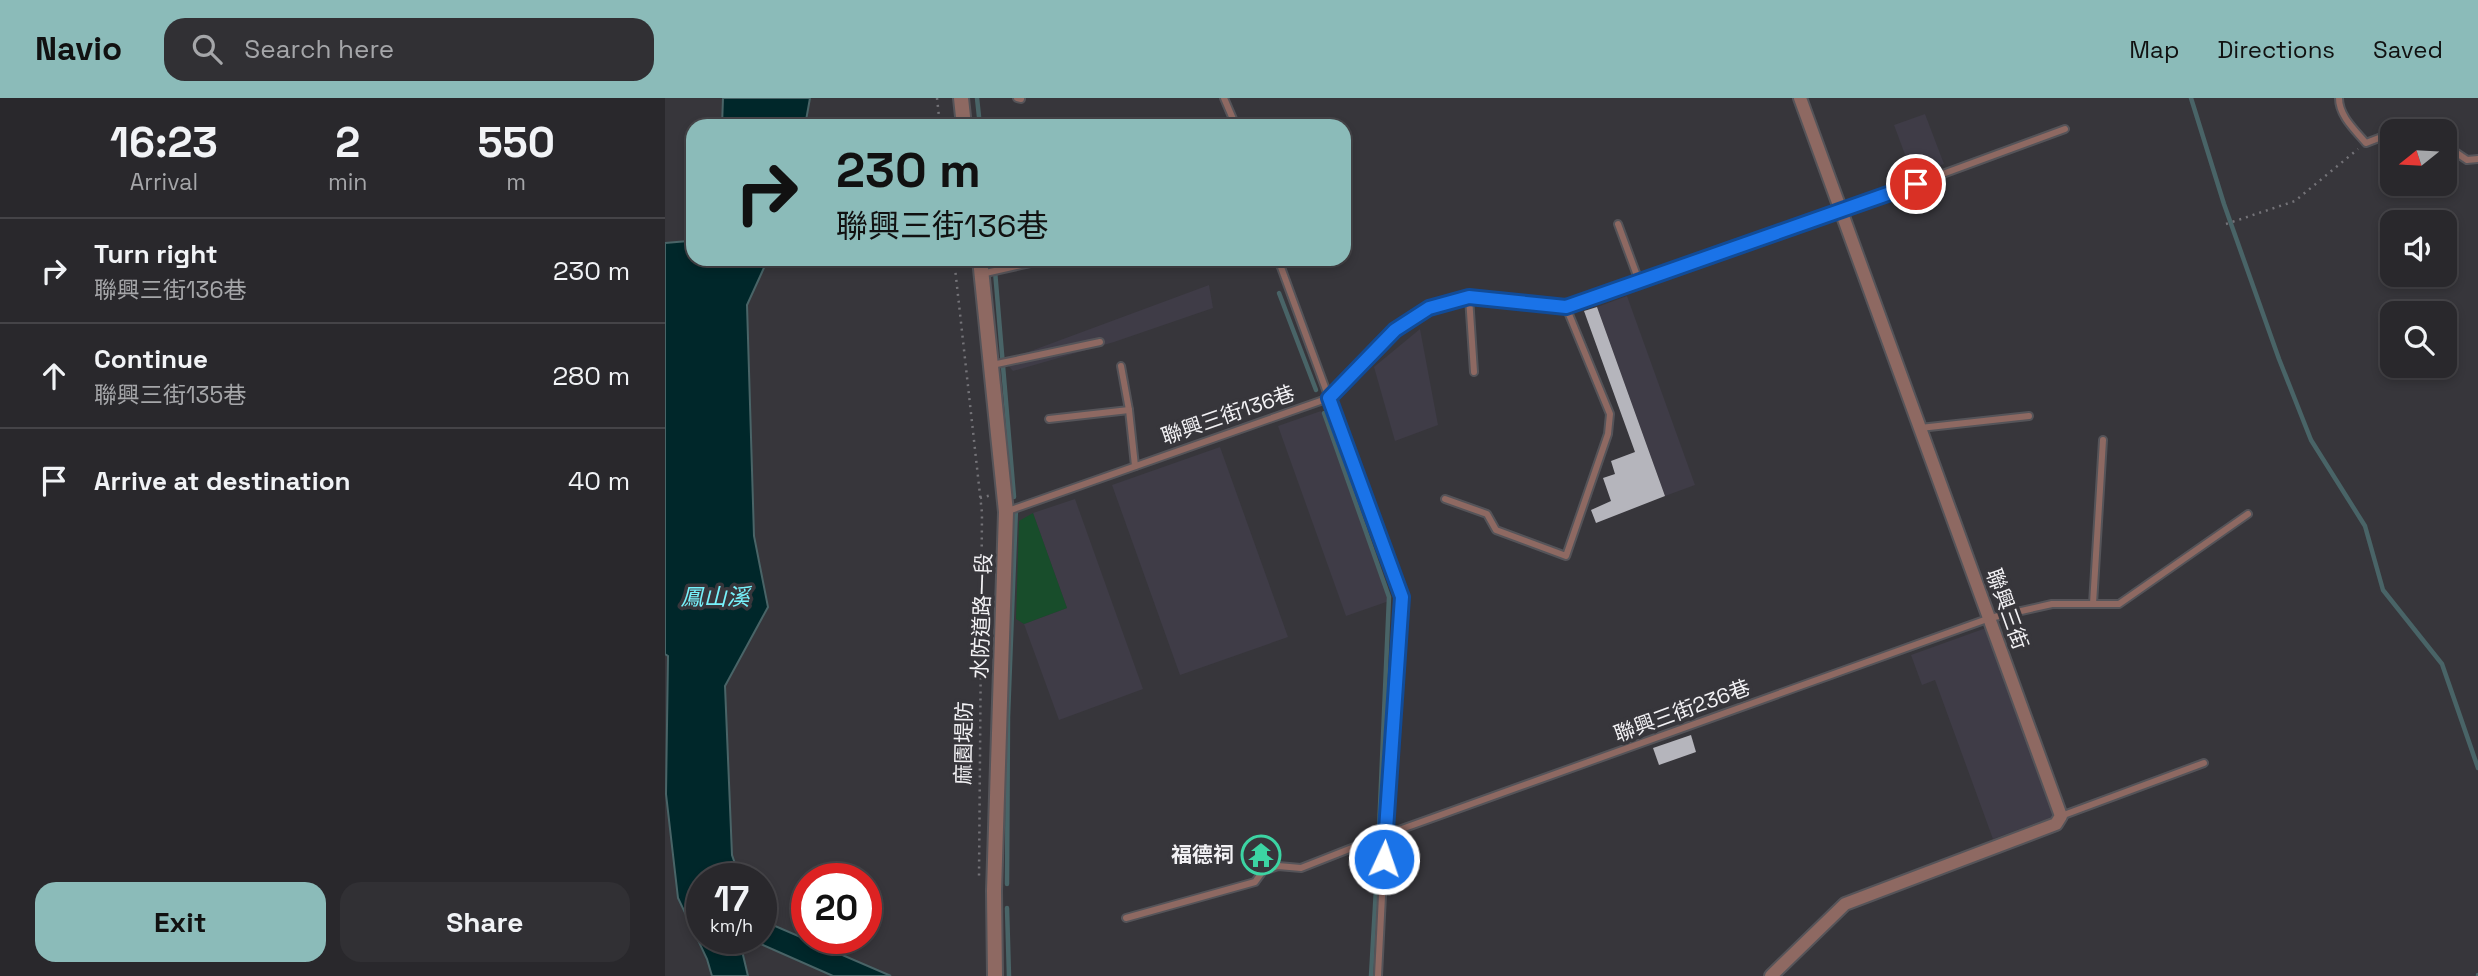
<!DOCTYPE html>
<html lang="en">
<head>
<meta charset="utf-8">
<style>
  body { margin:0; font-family:"Space Grotesk","Noto Sans TC",sans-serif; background:#313034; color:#f1f3f6; height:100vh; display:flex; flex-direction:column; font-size:26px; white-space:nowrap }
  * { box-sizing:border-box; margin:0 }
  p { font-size:23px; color:#a5a6a9 }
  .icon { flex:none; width:38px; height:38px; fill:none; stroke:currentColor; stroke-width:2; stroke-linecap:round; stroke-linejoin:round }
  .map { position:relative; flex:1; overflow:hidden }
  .details { display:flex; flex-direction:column; background:#29282c; width:665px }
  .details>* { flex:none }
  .banner { position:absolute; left:21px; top:21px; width:665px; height:147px; border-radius:21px; box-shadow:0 4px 10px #0003,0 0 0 2px #454448; background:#8bbbb9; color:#111; overflow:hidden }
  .needle { width:46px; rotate:252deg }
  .controls { position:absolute; left:1715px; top:21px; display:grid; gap:14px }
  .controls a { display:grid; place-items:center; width:77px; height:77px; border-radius:14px; background:#29282c; box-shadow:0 4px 10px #0003,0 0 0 2px #454448; font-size:35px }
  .speed { position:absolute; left:21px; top:765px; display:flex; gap:14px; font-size:35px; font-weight:700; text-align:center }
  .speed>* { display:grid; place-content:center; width:91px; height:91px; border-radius:50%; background:#29282c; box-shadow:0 4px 10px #0003,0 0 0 2px #454448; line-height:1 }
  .speed small { font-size:18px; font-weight:400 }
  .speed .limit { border:10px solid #d22; background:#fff; color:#111 }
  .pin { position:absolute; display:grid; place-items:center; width:60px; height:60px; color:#fff; margin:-30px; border:4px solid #fff; border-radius:50%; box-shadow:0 2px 7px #0007 }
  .me { position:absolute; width:77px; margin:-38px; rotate:3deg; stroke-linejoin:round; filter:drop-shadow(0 0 5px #0008) }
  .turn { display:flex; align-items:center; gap:24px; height:147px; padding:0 35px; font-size:32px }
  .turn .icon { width:91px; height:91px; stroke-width:2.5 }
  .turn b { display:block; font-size:49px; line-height:60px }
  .eta { display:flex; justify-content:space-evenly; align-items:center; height:119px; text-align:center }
  .eta b { font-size:42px; font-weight:800; line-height:49px }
  .button { display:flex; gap:14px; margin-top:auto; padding:14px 35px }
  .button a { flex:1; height:80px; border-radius:21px; background:#8bbbb9; color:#111; font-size:28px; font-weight:800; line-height:80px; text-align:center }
  .button a+a { background:#313034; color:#f1f3f6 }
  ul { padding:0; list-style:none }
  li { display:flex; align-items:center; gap:21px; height:105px; padding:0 35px; border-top:2px solid #454448 }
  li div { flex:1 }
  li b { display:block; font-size:26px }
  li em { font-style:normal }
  header { display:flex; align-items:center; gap:42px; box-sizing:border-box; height:98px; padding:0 35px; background:#8bbbb9; color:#111 }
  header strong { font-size:33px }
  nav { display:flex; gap:38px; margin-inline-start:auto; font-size:24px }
  .search { width:490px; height:63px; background:#313034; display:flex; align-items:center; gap:18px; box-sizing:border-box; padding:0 24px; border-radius:21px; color:#a5a6a9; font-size:26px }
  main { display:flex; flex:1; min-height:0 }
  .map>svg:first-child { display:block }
</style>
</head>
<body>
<header>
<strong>Navio</strong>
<div class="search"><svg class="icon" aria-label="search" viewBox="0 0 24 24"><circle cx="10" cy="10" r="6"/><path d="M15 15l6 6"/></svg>Search here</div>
<nav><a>Map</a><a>Directions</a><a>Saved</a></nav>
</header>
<main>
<section class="details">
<div class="eta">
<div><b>16:23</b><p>Arrival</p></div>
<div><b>2</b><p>min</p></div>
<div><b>550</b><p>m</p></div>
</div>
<ul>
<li><svg class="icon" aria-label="right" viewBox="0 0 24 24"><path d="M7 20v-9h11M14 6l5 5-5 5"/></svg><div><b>Turn right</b><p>聯興三街136巷</p></div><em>230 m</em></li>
<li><svg class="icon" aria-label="ahead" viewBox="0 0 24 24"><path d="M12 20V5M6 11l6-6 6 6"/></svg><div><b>Continue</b><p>聯興三街135巷</p></div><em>280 m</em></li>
<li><svg class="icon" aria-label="arrive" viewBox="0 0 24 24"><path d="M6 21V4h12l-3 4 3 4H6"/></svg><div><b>Arrive at destination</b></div><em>40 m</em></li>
</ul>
<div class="button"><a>Exit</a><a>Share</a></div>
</section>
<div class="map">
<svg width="1813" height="878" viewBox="0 0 1813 878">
  <rect width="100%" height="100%" fill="#37363b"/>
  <g fill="#3f3c47">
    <path d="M1260 16 1279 66 1248 78 1229 27Z"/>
    <path d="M544 187 548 210 449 244 348 273 339 263Z"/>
    <path d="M962 198 1030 387 1000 398 932 209Z"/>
    <path d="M755 231 773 327 730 343 709 269Z"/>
    <path d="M656 313 724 503 681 518 613 328Z"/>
    <path d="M555 349 623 539 515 577 447 387Z"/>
    <path d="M410 401 478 591 394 622 359 526 402 510 368 415Z"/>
    <path d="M1321 530 1390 718 1328 741 1270 582 1257 587 1246 557Z"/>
  </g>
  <path fill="#184d2b" d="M368 415 402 510 359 526 351 521 354 423Z"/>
  <g fill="#00272a" stroke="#496467" stroke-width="2">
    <path d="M58 0H145L140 28H57Z"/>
    <path d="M28 135V161H103L82 207 89 438 103 509 60 588 67 757 75 780H37V840H74L83 878H47L42 861 13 800 1 696 3 558 0 556V145L23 143Z"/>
    <path d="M96 822 226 878H168L82 840H96Z"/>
  </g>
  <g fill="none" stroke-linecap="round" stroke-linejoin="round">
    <g stroke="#496467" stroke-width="4.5">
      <path d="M312 0 315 28"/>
      <path d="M1526 0 1559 106 1614 261 1646 342 1700 428 1718 492 1777 566 1813 670"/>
      <path d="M329 161 349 399"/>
      <path d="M614 195 651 292"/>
      <path d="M659 315 724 499 714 732"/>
      <path d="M342 786 343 619 351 410"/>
      <path d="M342 810 344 878"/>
      <path d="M706 878 713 756"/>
      <path d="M1813 878V877"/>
    </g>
  </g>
  <g fill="#b5b5bc">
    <path d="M932 209 1000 398 931 425 926 412 946 403 938 380 950 376 946 363 970 354 919 213Z"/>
    <path d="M1026 637 1031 654 994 667 988 650Z"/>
  </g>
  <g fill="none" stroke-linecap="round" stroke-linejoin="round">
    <defs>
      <g id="service">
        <path d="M352 0 356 1"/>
        <path d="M559 0 571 28"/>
        <path d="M1674 0C1674 18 1690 32 1701 45L1727 35"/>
        <path d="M1780 47 1802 62 1813 61"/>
        <path d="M953 126 974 183"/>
        <path d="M613 161 737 499 720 737 713 878"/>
        <path d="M316 176 379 162"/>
        <path d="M804 199 809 274"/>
        <path d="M327 267 435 244"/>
        <path d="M456 268 464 312 470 368"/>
        <path d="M384 321 464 312"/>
        <path d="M1255 330 1364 318"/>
        <path d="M780 401 822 416 831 432 901 458 943 336 945 316 901 209"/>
        <path d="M343 413 664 300 730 232 764 210 804 199 840 201 901 209 1177 113 1400 31"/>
        <path d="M1428 506 1438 342"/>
        <path d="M1396 718 1539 665"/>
        <path d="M461 820 590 784 598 773 613 768 636 770 720 737 1325 520 1387 506H1454L1583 416"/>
      </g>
      <path id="minor" d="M1106 878 1180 806 1391 726 1396 718 1135 0"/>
      <g id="tertiary">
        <path d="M296 0 299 28"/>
        <path d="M315 161 341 414 329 793 330 878"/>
      </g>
    </defs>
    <use href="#service" stroke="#555459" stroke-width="10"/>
    <use href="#minor" stroke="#555459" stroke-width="16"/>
    <use href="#tertiary" stroke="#555459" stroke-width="18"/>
    <g stroke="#747378" stroke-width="2.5" stroke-dasharray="2 5" stroke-linecap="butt">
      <path d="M272 0 275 28"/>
      <path d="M1561 126 1630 103 1693 51"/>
      <path d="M289 161 317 415 314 779"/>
      <path d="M315 400 327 397"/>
    </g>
    <use href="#service" stroke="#8e6962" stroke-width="6"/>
    <use href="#minor" stroke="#8e6962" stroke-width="12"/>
    <use href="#tertiary" stroke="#8e6962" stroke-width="14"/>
  </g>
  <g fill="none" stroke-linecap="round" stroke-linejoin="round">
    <defs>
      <path id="route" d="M719 761 737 499 664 300 730 232 764 210 804 199 901 209 1251 86"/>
    </defs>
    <use href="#route" stroke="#114b97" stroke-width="18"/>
    <use href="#route" stroke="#1a73e8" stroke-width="12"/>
  </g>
  <defs>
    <symbol id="temple-ring" viewBox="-11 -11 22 22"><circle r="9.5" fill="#37363b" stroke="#3cd4a3" stroke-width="1.5"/><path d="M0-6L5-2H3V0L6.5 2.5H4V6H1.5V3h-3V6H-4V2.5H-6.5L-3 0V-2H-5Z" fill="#3cd4a3"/></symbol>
  </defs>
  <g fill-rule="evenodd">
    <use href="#temple-ring" x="574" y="735" width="44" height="44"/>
  </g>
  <g text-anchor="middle" stroke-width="7" stroke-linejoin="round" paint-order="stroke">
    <g font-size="21" fill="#f2f1f4" stroke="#37363b">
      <text transform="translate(563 317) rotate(-19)" y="7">聯興三街136巷</text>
      <text transform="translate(1342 511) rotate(70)" y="7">聯興三街</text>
      <text transform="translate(317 518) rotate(-88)" y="7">水防道路一段</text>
      <text transform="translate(1017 613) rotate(-20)" y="7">聯興三街236巷</text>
      <text transform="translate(299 645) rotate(-89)" y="7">麻園堤防</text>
    </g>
    <g font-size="21" font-weight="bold" fill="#f2f1f4" stroke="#37363b" text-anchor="end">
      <text x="569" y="764">福德祠</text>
    </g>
    <g font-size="23" font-style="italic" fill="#77f2fb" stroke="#37363b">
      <text x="50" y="507">鳳山溪</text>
    </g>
  </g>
</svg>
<div class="controls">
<a><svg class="needle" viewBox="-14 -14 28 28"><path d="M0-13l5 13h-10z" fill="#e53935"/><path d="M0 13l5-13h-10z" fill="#a5a6a9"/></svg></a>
<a><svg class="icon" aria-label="sound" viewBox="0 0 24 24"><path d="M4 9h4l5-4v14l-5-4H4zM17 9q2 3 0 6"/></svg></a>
<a><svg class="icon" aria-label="search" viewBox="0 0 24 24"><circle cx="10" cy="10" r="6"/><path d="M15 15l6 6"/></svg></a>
</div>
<div class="speed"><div>17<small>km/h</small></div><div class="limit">20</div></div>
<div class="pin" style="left:1251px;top:86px;background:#d93025"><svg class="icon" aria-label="arrive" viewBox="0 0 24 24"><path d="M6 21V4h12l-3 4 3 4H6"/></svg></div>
<svg class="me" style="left:719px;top:761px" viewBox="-20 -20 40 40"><circle r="17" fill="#1a73e8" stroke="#fff" stroke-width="3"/><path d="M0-11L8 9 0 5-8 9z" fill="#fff"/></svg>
<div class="banner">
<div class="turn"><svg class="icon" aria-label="right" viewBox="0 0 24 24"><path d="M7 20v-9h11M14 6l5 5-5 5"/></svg><div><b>230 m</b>聯興三街136巷</div></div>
</div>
</div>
</main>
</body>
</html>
